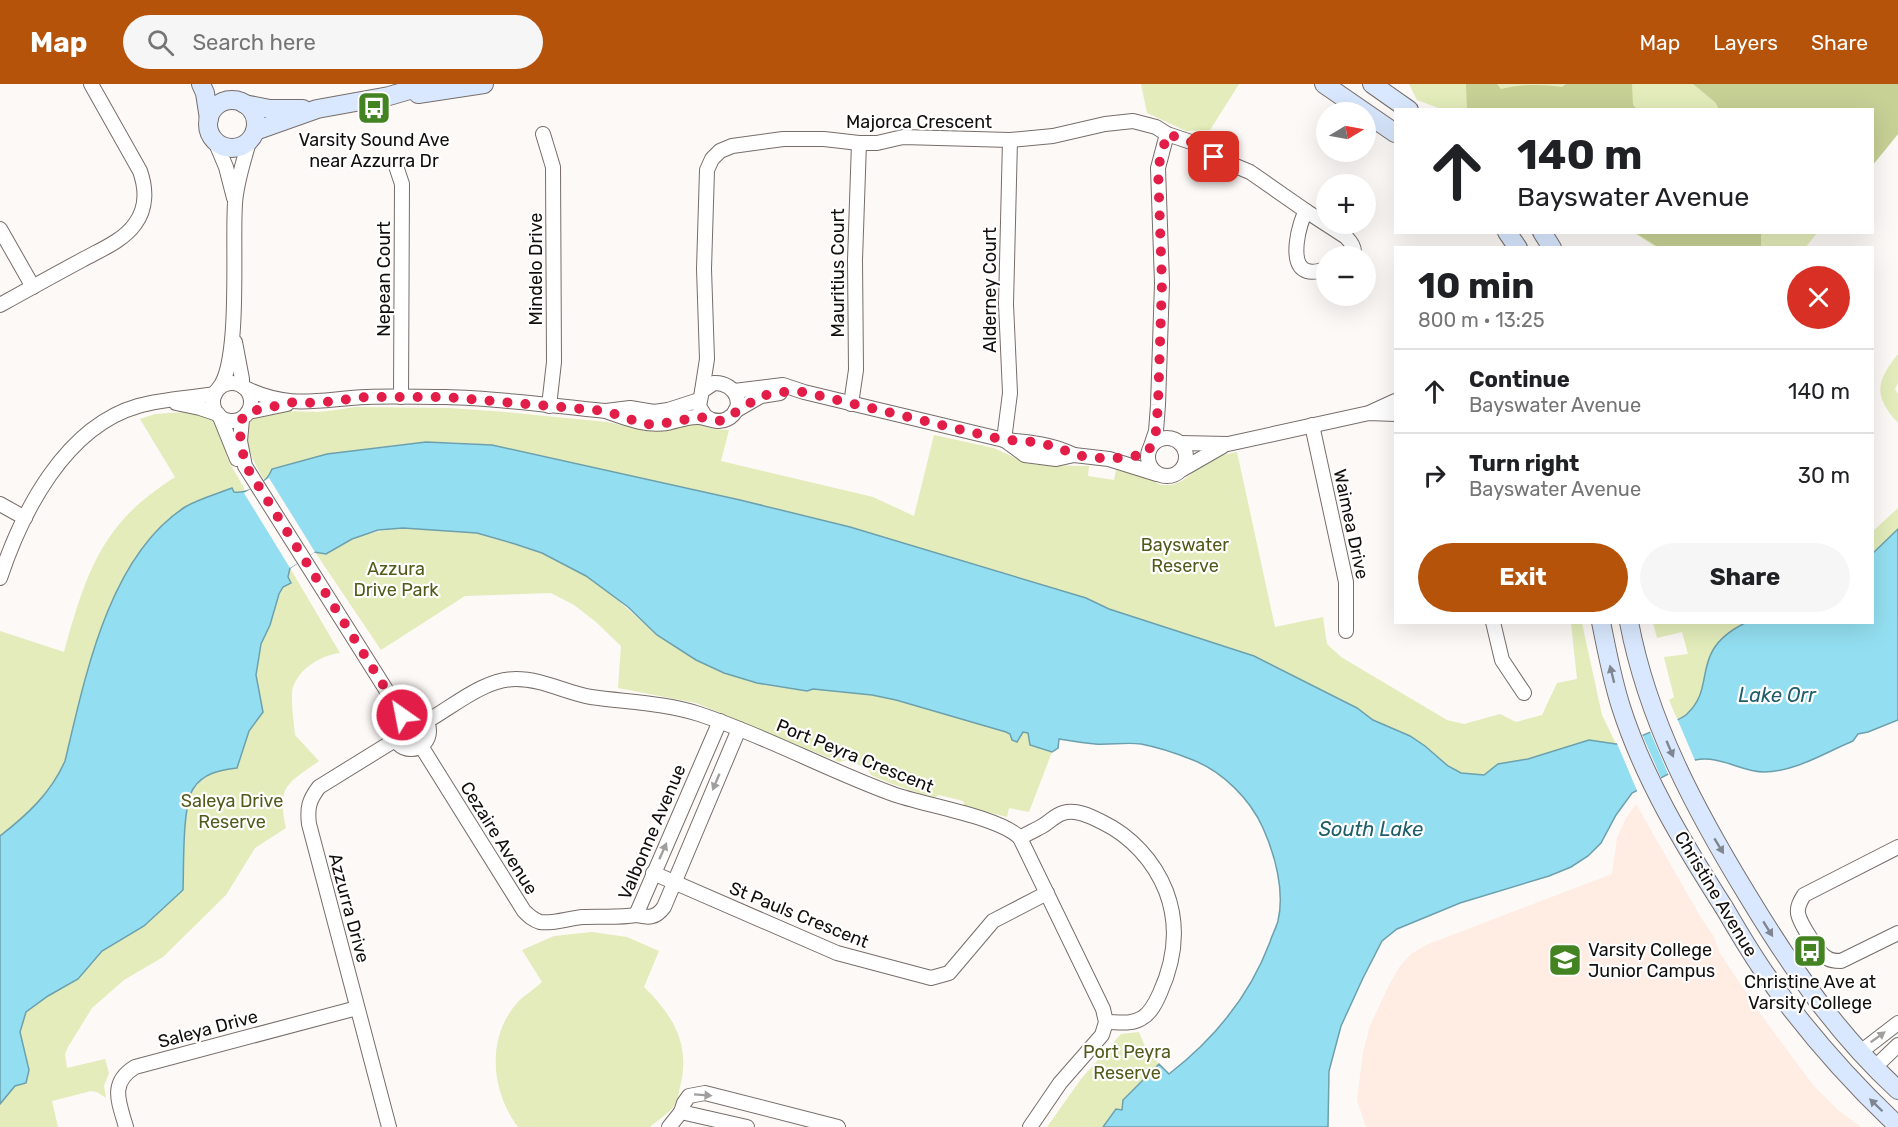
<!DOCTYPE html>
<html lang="en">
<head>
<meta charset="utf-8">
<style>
  body { margin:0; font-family:Rubik,sans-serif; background:#f6f6f6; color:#202124; height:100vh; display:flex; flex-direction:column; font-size:22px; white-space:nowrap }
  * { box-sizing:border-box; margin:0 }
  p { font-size:20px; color:#757577 }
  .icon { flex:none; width:33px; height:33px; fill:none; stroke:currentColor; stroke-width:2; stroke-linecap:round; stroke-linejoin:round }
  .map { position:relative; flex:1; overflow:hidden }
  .side { position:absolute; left:1394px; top:162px; width:480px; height:378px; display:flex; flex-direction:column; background:#fff; border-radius:0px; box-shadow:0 6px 24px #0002 }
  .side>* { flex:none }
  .hud { position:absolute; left:1394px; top:24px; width:480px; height:126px; border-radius:0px; box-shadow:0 6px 24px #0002; background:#fff; color:#202124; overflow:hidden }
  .needle { width:39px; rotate:80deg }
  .buttons { position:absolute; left:1316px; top:18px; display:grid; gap:12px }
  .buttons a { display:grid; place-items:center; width:60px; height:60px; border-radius:50%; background:#fff; box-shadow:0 6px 24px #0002; font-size:30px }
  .pin { position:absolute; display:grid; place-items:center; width:51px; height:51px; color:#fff; margin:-26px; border-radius:12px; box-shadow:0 3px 9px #0006 }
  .me { position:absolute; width:66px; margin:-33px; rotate:327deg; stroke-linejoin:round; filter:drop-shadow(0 0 4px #0008) }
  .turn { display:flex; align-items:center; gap:21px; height:126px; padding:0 24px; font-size:27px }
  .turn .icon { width:78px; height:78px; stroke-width:2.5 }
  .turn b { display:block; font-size:42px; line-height:51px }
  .round { display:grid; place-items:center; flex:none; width:63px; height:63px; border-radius:32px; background:#f6f6f6 }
  .overview { display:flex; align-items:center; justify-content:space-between; height:102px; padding:0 24px }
  h1 { font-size:36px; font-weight:700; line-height:45px }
  .primary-button { display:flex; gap:12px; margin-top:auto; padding:12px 24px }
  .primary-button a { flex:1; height:69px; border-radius:36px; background:#b45309; color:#fff; font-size:24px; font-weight:700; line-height:69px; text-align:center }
  .primary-button a+a { background:#f6f6f6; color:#202124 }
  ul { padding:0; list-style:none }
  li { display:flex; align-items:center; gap:18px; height:84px; padding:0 24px; border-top:2px solid #e0e0e0 }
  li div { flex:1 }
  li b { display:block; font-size:22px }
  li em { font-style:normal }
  header { display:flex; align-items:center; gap:36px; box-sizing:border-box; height:84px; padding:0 30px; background:#b45309; color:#fff }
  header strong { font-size:28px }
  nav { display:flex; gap:33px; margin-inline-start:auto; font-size:21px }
  .search { width:420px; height:54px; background:#f6f6f6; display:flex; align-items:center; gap:15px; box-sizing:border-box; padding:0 21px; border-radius:33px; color:#757577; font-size:22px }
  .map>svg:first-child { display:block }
</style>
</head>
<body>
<header>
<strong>Map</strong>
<div class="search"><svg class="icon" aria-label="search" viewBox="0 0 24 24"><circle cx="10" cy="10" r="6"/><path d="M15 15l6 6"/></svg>Search here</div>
<nav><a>Map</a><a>Layers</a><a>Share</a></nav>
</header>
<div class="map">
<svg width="1898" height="1043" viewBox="0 0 1898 1043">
  <rect width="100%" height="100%" fill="#fdf9f7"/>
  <path fill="#ffece3" d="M1636 720 1700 832 1714 853 1719 868 1759 928 1813 1001 1838 1026 1861 1043H1366L1357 1016 1363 968 1370 942 1389 901 1400 882 1411 870 1426 861 1612 790 1617 754 1626 734Z"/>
  <g fill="#e3ecba">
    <path d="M1141 0H1239L1210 46 1186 47 1147 29Z"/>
    <path d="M1409 0H1898V50L1872 82V26L1441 25 1417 16Z"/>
    <path d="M1634 149H1817L1805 164 1656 163Z"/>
    <path d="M1898 270V299L1895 305 1898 310V339C1873 311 1876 298 1898 270Z"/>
    <path d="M355 323 450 324 506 328 607 338 645 346H663L694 339 714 345 729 346 721 377 873 413 914 432 934 351 994 364 1026 379 1038 381 1089 382 1088 392 1114 396 1116 386 1144 392 1161 401H1171L1180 398 1189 392 1201 380 1218 372 1237 368 1275 543 1323 533 1327 560 1341 573 1447 636 1464 640 1500 630 1516 638 1542 631 1557 599 1577 595 1571 539H1582L1602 631 1616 660 1589 656 1528 675 1498 680 1484 691 1461 689 1448 682 1425 662 1410 652 1373 636 1357 624 1254 572 1109 525 1086 514 850 443 740 416 492 361 449 358 395 361 327 370 272 385 269 394 264 396C256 382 234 345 256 332 269 325 302 328 317 328 330 327 342 325 355 323Z"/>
    <path d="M185 328 209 333 219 343 228 376 244 404V409L234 408 231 404C216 410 199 415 185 424 109 473 85 595 65 678 51 709 27 731 0 752V547L64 568C80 511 94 458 141 418 151 409 163 401 175 393L140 335 155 330Z"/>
    <path d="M1898 424V445L1872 470V448Z"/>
    <path d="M403 444 477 449 542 469 586 492 606 506 657 551 696 576 724 589 757 599 872 611 896 616 1006 648 1019 654 1023 648 1028 649 1031 661 1052 668 1029 728 1009 724 1007 733 965 722 963 717 939 711 934 714 892 700 871 691 868 685 847 676 839 678 696 619 618 604 621 562 596 538 574 521 551 509 465 512 381 566 315 468C333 471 339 461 355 454 371 448 386 446 403 444Z"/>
    <path d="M290 484 340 569C321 571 300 584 293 603 290 614 294 639 295 651L319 677C288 699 276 702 286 744L255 764 226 811 163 873 124 896 92 924 68 963 65 970 67 984 105 975 109 989 104 1002 106 1014 97 1008 91 1007 52 1017 58 1043H0V1019L29 986 20 948 26 928 48 912 78 895 102 867 144 842 193 706C207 689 216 686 237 684L249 647 263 628 256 591 261 559Z"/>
    <path d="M1653 539H1745C1733 545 1719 554 1713 566 1700 589 1708 624 1677 635L1669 616 1674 613 1664 573 1688 570 1682 548 1657 554Z"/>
    <path d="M592 848 627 853 659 867 644 903C673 931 691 961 680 1003 679 1008 678 1016 675 1021 669 1029 658 1036 650 1043H518C491 1008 486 954 517 919 524 911 535 905 542 898L522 866 554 852Z"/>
    <path d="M1139 948 1146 965 1159 980 1153 985 1123 1026 1115 1025 1103 1043H1047L1081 995 1121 950Z"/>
  </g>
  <g fill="#c7d095">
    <path d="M1466 0H1497L1501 5C1518 0 1543 0 1562 3L1566 0H1632L1633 21 1637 25H1467Z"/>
    <path d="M1693 0H1898V50L1872 82V26L1719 25 1715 18Z"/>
    <path d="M1636 149H1761V163H1658Z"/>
  </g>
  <path fill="#93dff1" stroke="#6ca0ad" stroke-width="1.5" d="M426 358 492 361 740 416 850 443 1086 514 1109 525 1254 572 1357 624 1373 636 1410 652 1425 662 1448 682 1461 689 1484 691 1498 680 1528 675 1589 656 1616 660 1624 659C1636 654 1680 637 1687 630 1709 609 1700 588 1713 566 1720 554 1733 545 1745 539L1872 538V470L1898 445V636L1868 648 1858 650 1853 657C1826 668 1795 688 1764 688 1741 688 1721 671 1695 676L1632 709 1616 731 1601 759 1588 772 1571 783 1549 792 1460 819 1397 845 1382 857 1363 894 1341 942 1329 987 1328 1043H1103L1116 1025 1122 1026 1123 1016 1159 980 1169 990C1213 956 1250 911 1270 858 1272 851 1276 844 1278 837 1285 807 1275 771 1263 744 1250 715 1223 688 1193 676 1178 670 1157 663 1141 660 1126 658 1110 661 1095 660 1083 659 1071 657 1059 655L1058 664 1052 668 1030 661 1028 649 1023 648 1017 658 1012 656 1010 650 1006 648 896 616 872 611 813 605 807 607 757 599 724 589 696 576 657 551 628 523 586 492 542 469 515 460 477 449 403 444 378 446 352 455 326 470 314 468 290 484 288 493 291 499 283 503 279 510 270 541 261 560 256 591 263 628 249 647 237 684C220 686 203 689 193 705 182 724 184 782 183 806L144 842 102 867 78 895 48 912 26 928 20 948 29 986 26 999 15 1002 0 1020V752C27 731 51 709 65 677 85 594 108 473 185 423 199 415 217 410 232 404L234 408C249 410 267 399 272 385L327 370Z"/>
  <g fill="#fdf9f7">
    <path d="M269 394 315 468 290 484 244 409Z"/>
    <path d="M1676 632 1696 679 1669 692 1649 645Z"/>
    <path d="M1641 648 1662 696 1638 709 1616 657 1623 656Z"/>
  </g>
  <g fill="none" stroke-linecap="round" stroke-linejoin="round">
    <defs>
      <g id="street">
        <path d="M543 50 553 83 554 278 549 322"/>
        <path d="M215 57 226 83 234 114"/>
        <path d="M395 79 402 100 401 313"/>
        <path d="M1306 127 1346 153C1352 159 1356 165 1353 172"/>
        <path d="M0 145 33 203"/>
        <path d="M0 221C27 206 54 191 82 176 100 166 123 157 135 140 147 124 146 104 140 87L91 0"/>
        <path d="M235 258 242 295V302"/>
        <circle cx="232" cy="318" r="19"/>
        <path d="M219 304C241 277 232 159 235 120 236 99 244 77 249 57"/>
        <path d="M245 304C290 326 320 315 367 313 393 312 419 313 445 313 499 314 553 322 606 327L630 324 654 328 668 326 699 316"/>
        <path d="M702 307 707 275 704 185 707 86 712 75 720 67 732 62 783 55H824L859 59H877L903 53 1010 56 1053 52 1105 40 1133 37 1156 43 1167 50 1194 59 1214 73 1250 88 1306 127C1299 139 1288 181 1307 187 1313 189 1320 187 1326 185"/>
        <path d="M734 307 783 301 804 308 1004 356C1029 358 1052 360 1074 371"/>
        <path d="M176 319 200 324 218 330"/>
        <path d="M851 320 856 286 855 176 859 59"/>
        <path d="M735 327 761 312 780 309"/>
        <path d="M248 328 287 320"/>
        <path d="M608 328C628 335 646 342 667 339 677 337 689 332 699 333 709 334 717 340 727 335 747 325 737 298 714 299L702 307 699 322 705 332 710 335"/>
        <path d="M1371 328 1395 317"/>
        <path d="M220 333 237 375"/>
        <path d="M242 335 240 357 245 382 402 631"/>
        <path d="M1312 341 1346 498V547"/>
        <circle cx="1167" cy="373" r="19"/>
        <path d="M1004 356 1010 309 1006 220 1010 56"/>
        <path d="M1006 357 1025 371 1056 375 1074 371 1109 375 1157 390"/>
        <path d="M1180 359 1228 360 1369 329 1395 330"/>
        <path d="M1151 362 1156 347 1158 321 1162 199 1158 84 1167 50"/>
        <path d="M1183 385 1223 362"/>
        <path d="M0 420 25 434"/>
        <path d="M0 494C22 428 65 343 138 322 163 315 190 314 215 310"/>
        <path d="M1493 538 1502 576 1524 609"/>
        <circle cx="411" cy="647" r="18"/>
        <path d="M427 637C454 622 484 595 516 595 543 595 566 609 591 613 626 618 666 619 699 630 766 652 827 686 893 710 923 721 1001 733 1020 754L1103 925 1106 938 1102 951 1060 999 1030 1043"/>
        <path d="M720 637 636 831C649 834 656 834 664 823L739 645"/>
        <path d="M421 662 524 827C529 832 533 836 540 838 554 840 569 834 583 833 601 832 618 834 636 831"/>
        <path d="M1020 754C1028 749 1036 746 1044 741 1050 737 1056 731 1063 729 1076 725 1090 732 1102 738 1131 752 1154 777 1166 807 1179 841 1175 876 1160 909 1156 918 1151 929 1142 934 1131 941 1118 938 1106 938"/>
        <path d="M1898 763 1804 811C1801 816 1797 822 1798 829 1799 838 1819 870 1827 874 1831 877 1837 877 1841 877L1898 849"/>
        <path d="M653 789 837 869 931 894 949 889 993 837 1047 809"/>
        <path d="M1859 969 1898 939"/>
        <path d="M1874 984 1898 961"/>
        <path d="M126 1043C119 1018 109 999 135 983L357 924"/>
        <path d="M389 1043 309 740C307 724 309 716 319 703L395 656"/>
        <path d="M669 1043 681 1028"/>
        <path d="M747 1043 681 1028 684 1019 689 1012 705 1009 838 1043"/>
      </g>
      <g id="secondary">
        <path d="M201 0 205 9 209 35"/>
        <path d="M1324 0 1395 49"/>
        <path d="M1372 0 1409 26"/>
        <path d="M418 10 484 0"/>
        <circle cx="232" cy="40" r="24"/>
        <path d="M244 20 270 25H303"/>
        <path d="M255 47 317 25 389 12 430 0"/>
        <path d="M1507 148 1518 164"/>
        <path d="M1542 148 1552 164"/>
        <path d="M1601 538C1607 567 1612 595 1621 623 1644 695 1684 761 1725 825 1739 849 1753 873 1769 895 1807 948 1850 997 1898 1042"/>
        <path d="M1629 538C1648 638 1696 727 1748 812 1791 883 1837 950 1898 1006"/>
      </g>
    </defs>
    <use href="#street" stroke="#776e6a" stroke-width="16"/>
    <use href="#secondary" stroke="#776e6a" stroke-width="20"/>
    <use href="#street" stroke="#fff" stroke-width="14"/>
    <use href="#secondary" stroke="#d9e8fe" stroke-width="18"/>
  </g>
  <defs><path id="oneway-solid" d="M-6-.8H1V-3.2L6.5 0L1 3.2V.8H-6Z" transform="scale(1.5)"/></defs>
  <g fill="#7f8692">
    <use href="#oneway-solid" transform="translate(1612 590) rotate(-104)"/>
    <use href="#oneway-solid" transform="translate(1670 665) rotate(67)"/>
    <use href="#oneway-solid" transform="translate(1719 762) rotate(59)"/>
    <use href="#oneway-solid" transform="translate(1768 845) rotate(58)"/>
    <use href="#oneway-solid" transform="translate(1876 1021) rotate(-136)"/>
  </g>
  <g fill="#a09f9e">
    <use href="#oneway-solid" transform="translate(716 698) rotate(113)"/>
    <use href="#oneway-solid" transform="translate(663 767) rotate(-66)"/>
    <use href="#oneway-solid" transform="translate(1878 953) rotate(-36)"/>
    <use href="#oneway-solid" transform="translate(703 1011) rotate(4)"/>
  </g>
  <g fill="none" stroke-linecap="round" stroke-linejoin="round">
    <path stroke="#e11d48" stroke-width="10" stroke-dasharray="0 18" d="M402 631 246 382 240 357 242 335 248 328 294 318 318 319 366 313H446L606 327 641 339 655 341 699 333 722 337 761 312 782 308H804L1004 356 1027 357 1058 363 1074 371 1108 375 1143 371 1148 369 1156 347 1158 321 1162 199 1158 84 1167 50 1194 59 1214 73"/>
  </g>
  <defs>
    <symbol id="bus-square" viewBox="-11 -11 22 22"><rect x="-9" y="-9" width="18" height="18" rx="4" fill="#438322" stroke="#fff"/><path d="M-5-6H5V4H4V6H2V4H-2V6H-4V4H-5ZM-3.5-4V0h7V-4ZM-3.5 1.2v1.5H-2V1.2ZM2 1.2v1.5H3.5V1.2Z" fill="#fff"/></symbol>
    <symbol id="school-square" viewBox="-11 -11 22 22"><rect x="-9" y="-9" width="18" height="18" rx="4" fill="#438322" stroke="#fff"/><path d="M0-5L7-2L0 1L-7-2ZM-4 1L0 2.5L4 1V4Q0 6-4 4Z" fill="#fff"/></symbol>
  </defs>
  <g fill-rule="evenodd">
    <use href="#bus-square" x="355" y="5" width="38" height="38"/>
    <use href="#bus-square" x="1791" y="848" width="38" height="38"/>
    <use href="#school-square" x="1546" y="857" width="38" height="38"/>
  </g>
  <g text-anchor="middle" stroke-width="4.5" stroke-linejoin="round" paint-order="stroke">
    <g font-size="18" fill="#120e0d" stroke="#fff">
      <text x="919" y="44">Majorca Crescent</text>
      <text transform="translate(536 185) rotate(-90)" y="6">Mindelo Drive</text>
      <text transform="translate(838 189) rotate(-90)" y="6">Mauritius Court</text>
      <text transform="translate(384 195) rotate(-90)" y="6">Nepean Court</text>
      <text transform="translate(990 206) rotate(-90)" y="6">Alderney Court</text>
      <text transform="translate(1351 440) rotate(78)" y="6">Waimea Drive</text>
      <text transform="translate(855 672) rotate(22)" y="6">Port Peyra Crescent</text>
      <text transform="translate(652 748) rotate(-67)" y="6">Valbonne Avenue</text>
      <text transform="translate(499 754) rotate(58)" y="6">Cezaire Avenue</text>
      <text transform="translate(1716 810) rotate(59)" y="6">Christine Avenue</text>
      <text transform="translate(349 824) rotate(75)" y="6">Azzurra Drive</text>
      <text transform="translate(799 831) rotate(22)" y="6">St Pauls Crescent</text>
      <text transform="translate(208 945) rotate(-15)" y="6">Saleya Drive</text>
    </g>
    <g font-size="18" fill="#120e0d" stroke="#fff">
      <text x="374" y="62">Varsity Sound Ave<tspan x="374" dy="21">near Azzurra Dr</tspan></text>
      <text x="1588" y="872" text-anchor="start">Varsity College<tspan x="1588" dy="21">Junior Campus</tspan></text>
      <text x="1810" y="904">Christine Ave at<tspan x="1810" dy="21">Varsity College</tspan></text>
    </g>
    <g font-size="18" fill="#525a19" stroke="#fff">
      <text x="1185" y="467">Bayswater<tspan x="1185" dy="21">Reserve</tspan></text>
      <text x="396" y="491">Azzura<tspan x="396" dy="21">Drive Park</tspan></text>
      <text x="232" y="723">Saleya Drive<tspan x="232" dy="21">Reserve</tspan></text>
      <text x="1127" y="974">Port Peyra<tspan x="1127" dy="21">Reserve</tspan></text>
    </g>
    <g font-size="20" font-style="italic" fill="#1f5d6a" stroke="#fff">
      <text x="1777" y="618">Lake Orr</text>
      <text x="1371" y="752">South Lake</text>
    </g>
  </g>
</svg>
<div class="buttons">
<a><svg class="needle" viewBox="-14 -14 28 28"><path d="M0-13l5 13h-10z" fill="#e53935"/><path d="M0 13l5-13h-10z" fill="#757577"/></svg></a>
<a>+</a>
<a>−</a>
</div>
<div class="pin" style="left:1214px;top:73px;background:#d93025"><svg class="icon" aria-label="arrive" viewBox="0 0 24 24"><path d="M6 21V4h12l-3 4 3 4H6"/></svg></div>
<svg class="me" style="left:402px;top:631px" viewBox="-20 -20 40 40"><circle r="17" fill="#e11d48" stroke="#fff" stroke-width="3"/><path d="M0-11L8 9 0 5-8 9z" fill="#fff"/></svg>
<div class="hud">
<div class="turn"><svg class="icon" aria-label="ahead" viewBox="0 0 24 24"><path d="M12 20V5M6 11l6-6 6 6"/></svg><div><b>140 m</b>Bayswater Avenue</div></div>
</div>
<section class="side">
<div class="overview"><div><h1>10 min</h1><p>800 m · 13:25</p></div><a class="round" style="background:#d93025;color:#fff"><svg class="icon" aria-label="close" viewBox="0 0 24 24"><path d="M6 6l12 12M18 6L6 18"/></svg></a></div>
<ul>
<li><svg class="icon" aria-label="ahead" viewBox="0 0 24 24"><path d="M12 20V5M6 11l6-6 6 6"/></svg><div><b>Continue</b><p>Bayswater Avenue</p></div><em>140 m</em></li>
<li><svg class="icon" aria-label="right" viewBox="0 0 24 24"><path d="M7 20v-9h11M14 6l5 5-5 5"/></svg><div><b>Turn right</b><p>Bayswater Avenue</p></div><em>30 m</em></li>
</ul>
<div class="primary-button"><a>Exit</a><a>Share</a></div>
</section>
</div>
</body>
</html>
